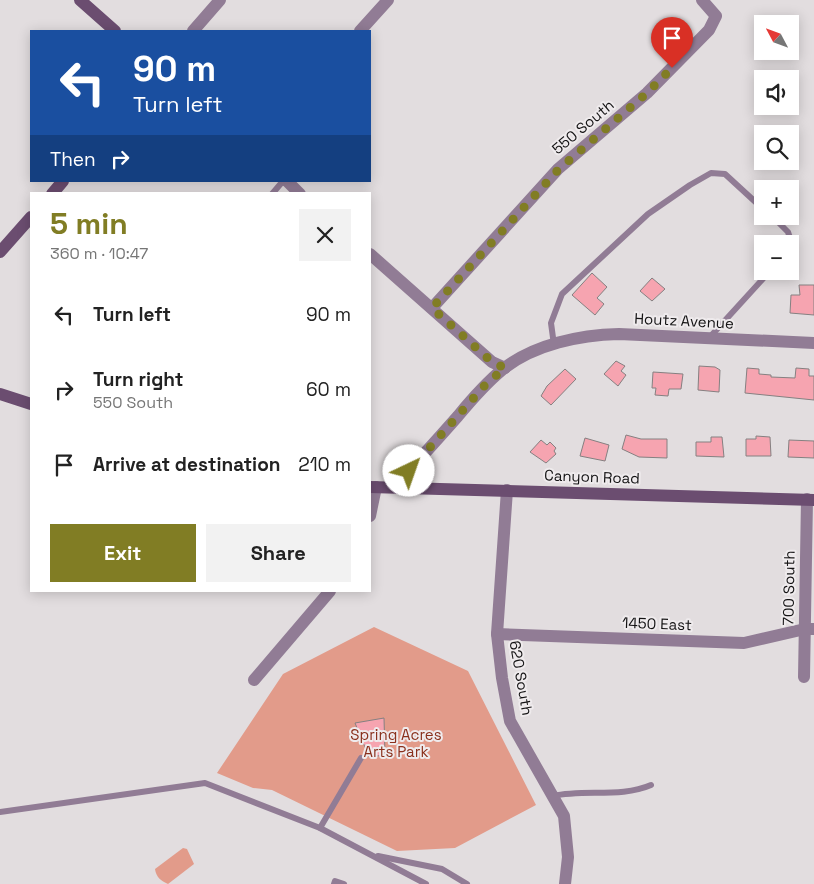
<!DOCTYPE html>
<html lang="en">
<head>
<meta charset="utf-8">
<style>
  body { margin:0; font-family:"Space Grotesk",sans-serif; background:#f2f2f2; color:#222; height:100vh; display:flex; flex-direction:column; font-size:19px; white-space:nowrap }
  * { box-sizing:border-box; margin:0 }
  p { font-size:16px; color:#767676 }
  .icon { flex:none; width:28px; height:28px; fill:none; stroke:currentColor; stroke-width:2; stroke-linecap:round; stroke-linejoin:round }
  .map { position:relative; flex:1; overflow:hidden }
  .panel { position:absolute; left:30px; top:192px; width:341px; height:400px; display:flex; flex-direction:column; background:#fff; border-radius:0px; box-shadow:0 2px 12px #0003 }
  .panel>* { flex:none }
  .hud { position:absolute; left:30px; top:30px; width:341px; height:152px; border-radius:0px; box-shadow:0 2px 12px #0003; background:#1a4fa0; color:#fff; overflow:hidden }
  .needle { width:32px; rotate:311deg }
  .controls { position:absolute; left:754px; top:15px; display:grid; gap:10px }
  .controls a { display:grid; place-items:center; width:45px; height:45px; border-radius:0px; background:#fff; box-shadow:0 2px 12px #0003; font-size:25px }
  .pin { position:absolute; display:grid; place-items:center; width:42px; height:42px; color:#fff; margin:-51px -21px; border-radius:50% 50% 50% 0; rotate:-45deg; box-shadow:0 0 5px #0007 }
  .pin .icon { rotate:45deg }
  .me { position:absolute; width:55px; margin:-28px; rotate:42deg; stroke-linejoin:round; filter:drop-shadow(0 0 4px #0008) }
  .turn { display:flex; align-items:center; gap:18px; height:105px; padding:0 20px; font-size:22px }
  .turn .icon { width:65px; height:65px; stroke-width:2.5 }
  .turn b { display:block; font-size:35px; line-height:42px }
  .then { display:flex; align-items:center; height:48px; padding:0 20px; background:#0003; gap:10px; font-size:19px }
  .round { display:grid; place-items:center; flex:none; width:52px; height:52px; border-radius:0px; background:#f2f2f2 }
  .overview { display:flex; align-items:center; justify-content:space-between; height:85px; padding:0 20px }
  h1 { font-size:30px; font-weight:700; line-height:38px; color:#817d24 }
  .action { display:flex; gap:10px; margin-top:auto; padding:10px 20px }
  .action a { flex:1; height:58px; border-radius:0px; background:#817d24; color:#fff; font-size:20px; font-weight:700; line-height:58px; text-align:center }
  .action a+a { background:#f2f2f2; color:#222 }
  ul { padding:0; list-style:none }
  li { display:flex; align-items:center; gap:15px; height:75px; padding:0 20px }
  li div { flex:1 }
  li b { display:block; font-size:19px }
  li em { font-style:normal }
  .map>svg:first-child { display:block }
</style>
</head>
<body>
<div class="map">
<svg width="814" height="884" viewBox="0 0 814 884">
  <rect width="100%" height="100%" fill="#e2dddf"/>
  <g fill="#e29b8a">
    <path d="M374 627 468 671 536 805 455 848 397 851 272 790 253 788 217 773 283 674Z"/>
    <path d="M183 848 187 849 194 864 168 884C161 881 156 877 155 869Z"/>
  </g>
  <g fill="#f6a4b0" stroke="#858081">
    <path d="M592 273 607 287 597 298 604 304 595 315 572 295Z"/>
    <path d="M652 278 665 289 652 301 640 291Z"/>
    <path d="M799 285H814V315L790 313 791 295H800Z"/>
    <path d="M616 361 625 366 621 371 626 375 618 386 604 374Z"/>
    <path d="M699 366 715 367 720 370 719 392 698 390Z"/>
    <path d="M747 368 759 369V374L771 375V377L795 378 796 368 809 369V376H814V400L745 393Z"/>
    <path d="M565 369 576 379 551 405 541 396 547 386Z"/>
    <path d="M653 372 683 374 681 389H669L668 396 655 395 656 388H652Z"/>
    <path d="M626 435 641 439H667V458L639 457 622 449Z"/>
    <path d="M756 436 770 437 771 456H746V439H756Z"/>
    <path d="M711 437H722L724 457 696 456V442H711Z"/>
    <path d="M585 438 609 445 605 461 580 456Z"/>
    <path d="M541 440 547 445 550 442 556 448 554 451 556 454 546 463 530 452Z"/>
    <path d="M789 440 814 441V458L788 457Z"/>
    <path d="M384 718 385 755 369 757 355 723Z"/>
  </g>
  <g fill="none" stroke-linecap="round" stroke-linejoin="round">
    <g stroke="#917c95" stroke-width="6">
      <path d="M272 194 283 181"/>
      <path d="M772 216 788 232 792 244 790 249"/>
      <path d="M709 338 770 271"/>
      <path d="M554 345 551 323 562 294 648 214 690 185 711 173 725 174 762 208"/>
      <path d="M553 796C585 789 621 798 651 785"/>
      <path d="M0 812 205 783 320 828 426 884"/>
      <path d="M320 828 361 758"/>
      <path d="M378 856 442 869 467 884"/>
      <path d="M334 884 335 881 344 884"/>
    </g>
    <g stroke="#917c95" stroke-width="12">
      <path d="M193 31 220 0"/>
      <path d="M360 31 388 0"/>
      <path d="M287 181 300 194"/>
      <path d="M370 254 492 362 505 368"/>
      <path d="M432 308 558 169 647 93 709 30 716 16 702 0"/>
      <path d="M394 487C415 464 437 440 458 416 472 399 486 383 503 369 535 344 580 335 619 334L814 343"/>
      <path d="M507 490 497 634 502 678 510 721 564 816 568 857 565 884"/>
      <path d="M370 516 376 487"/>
      <path d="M497 634 744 643 805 629H814"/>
      <path d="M804 677 807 499"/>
      <path d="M254 680 330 591"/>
    </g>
    <g stroke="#6b4d70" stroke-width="12">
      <path d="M80 0 115 31"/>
      <path d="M52 194 63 181"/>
      <path d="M0 252 31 217"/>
      <path d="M0 394 31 404"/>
      <path d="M370 487 814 500"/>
    </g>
  </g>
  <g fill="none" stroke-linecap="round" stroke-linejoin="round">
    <path stroke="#817d24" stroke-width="9" stroke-dasharray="0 16.2" d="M409 471 486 384 505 368 492 362 432 308 558 170 647 93 672 68"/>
  </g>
  <g text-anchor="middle" stroke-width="4" stroke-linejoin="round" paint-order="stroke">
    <g font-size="15" fill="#141314" stroke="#efebed">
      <text transform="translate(583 127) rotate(-40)" y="5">550 South</text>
      <text transform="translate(684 321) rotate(3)" y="5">Houtz Avenue</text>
      <text transform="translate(592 477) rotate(2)" y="5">Canyon Road</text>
      <text transform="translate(789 588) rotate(-89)" y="5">700 South</text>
      <text transform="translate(657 624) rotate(2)" y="5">1450 East</text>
      <text transform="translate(521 678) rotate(80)" y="5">620 South</text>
    </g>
    <g font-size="15" fill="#8a301c" stroke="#efebed">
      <text x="396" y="740">Spring Acres<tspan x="396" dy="17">Arts Park</tspan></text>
    </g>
  </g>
</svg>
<div class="controls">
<a><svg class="needle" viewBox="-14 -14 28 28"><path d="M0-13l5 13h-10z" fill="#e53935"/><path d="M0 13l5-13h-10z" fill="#767676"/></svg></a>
<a><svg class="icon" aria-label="sound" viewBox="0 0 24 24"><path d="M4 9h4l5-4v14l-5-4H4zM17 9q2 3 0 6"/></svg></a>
<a><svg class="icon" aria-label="search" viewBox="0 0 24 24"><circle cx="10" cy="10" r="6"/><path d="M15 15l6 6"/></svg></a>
<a>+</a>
<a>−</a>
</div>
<div class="pin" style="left:672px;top:68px;background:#d93025"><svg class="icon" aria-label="arrive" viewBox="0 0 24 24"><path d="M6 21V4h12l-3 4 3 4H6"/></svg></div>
<svg class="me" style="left:409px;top:471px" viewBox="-20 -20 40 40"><circle r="19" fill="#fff"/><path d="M0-13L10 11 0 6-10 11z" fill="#817d24"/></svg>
<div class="hud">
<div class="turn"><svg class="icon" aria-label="left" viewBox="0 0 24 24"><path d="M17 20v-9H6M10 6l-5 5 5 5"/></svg><div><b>90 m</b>Turn left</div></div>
<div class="then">Then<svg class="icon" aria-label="right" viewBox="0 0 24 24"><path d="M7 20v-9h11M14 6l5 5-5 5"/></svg></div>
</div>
<section class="panel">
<div class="overview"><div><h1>5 min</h1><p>360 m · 10:47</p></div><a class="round"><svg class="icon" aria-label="close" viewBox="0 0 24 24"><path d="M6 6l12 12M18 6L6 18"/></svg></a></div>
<ul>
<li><svg class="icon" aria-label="left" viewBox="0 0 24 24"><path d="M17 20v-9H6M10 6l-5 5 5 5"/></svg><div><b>Turn left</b></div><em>90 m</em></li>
<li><svg class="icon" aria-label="right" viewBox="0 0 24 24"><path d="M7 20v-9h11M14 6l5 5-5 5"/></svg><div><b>Turn right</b><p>550 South</p></div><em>60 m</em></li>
<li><svg class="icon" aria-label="arrive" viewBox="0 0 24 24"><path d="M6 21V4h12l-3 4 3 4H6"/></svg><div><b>Arrive at destination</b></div><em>210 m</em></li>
</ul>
<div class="action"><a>Exit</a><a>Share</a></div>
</section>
</div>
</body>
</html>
